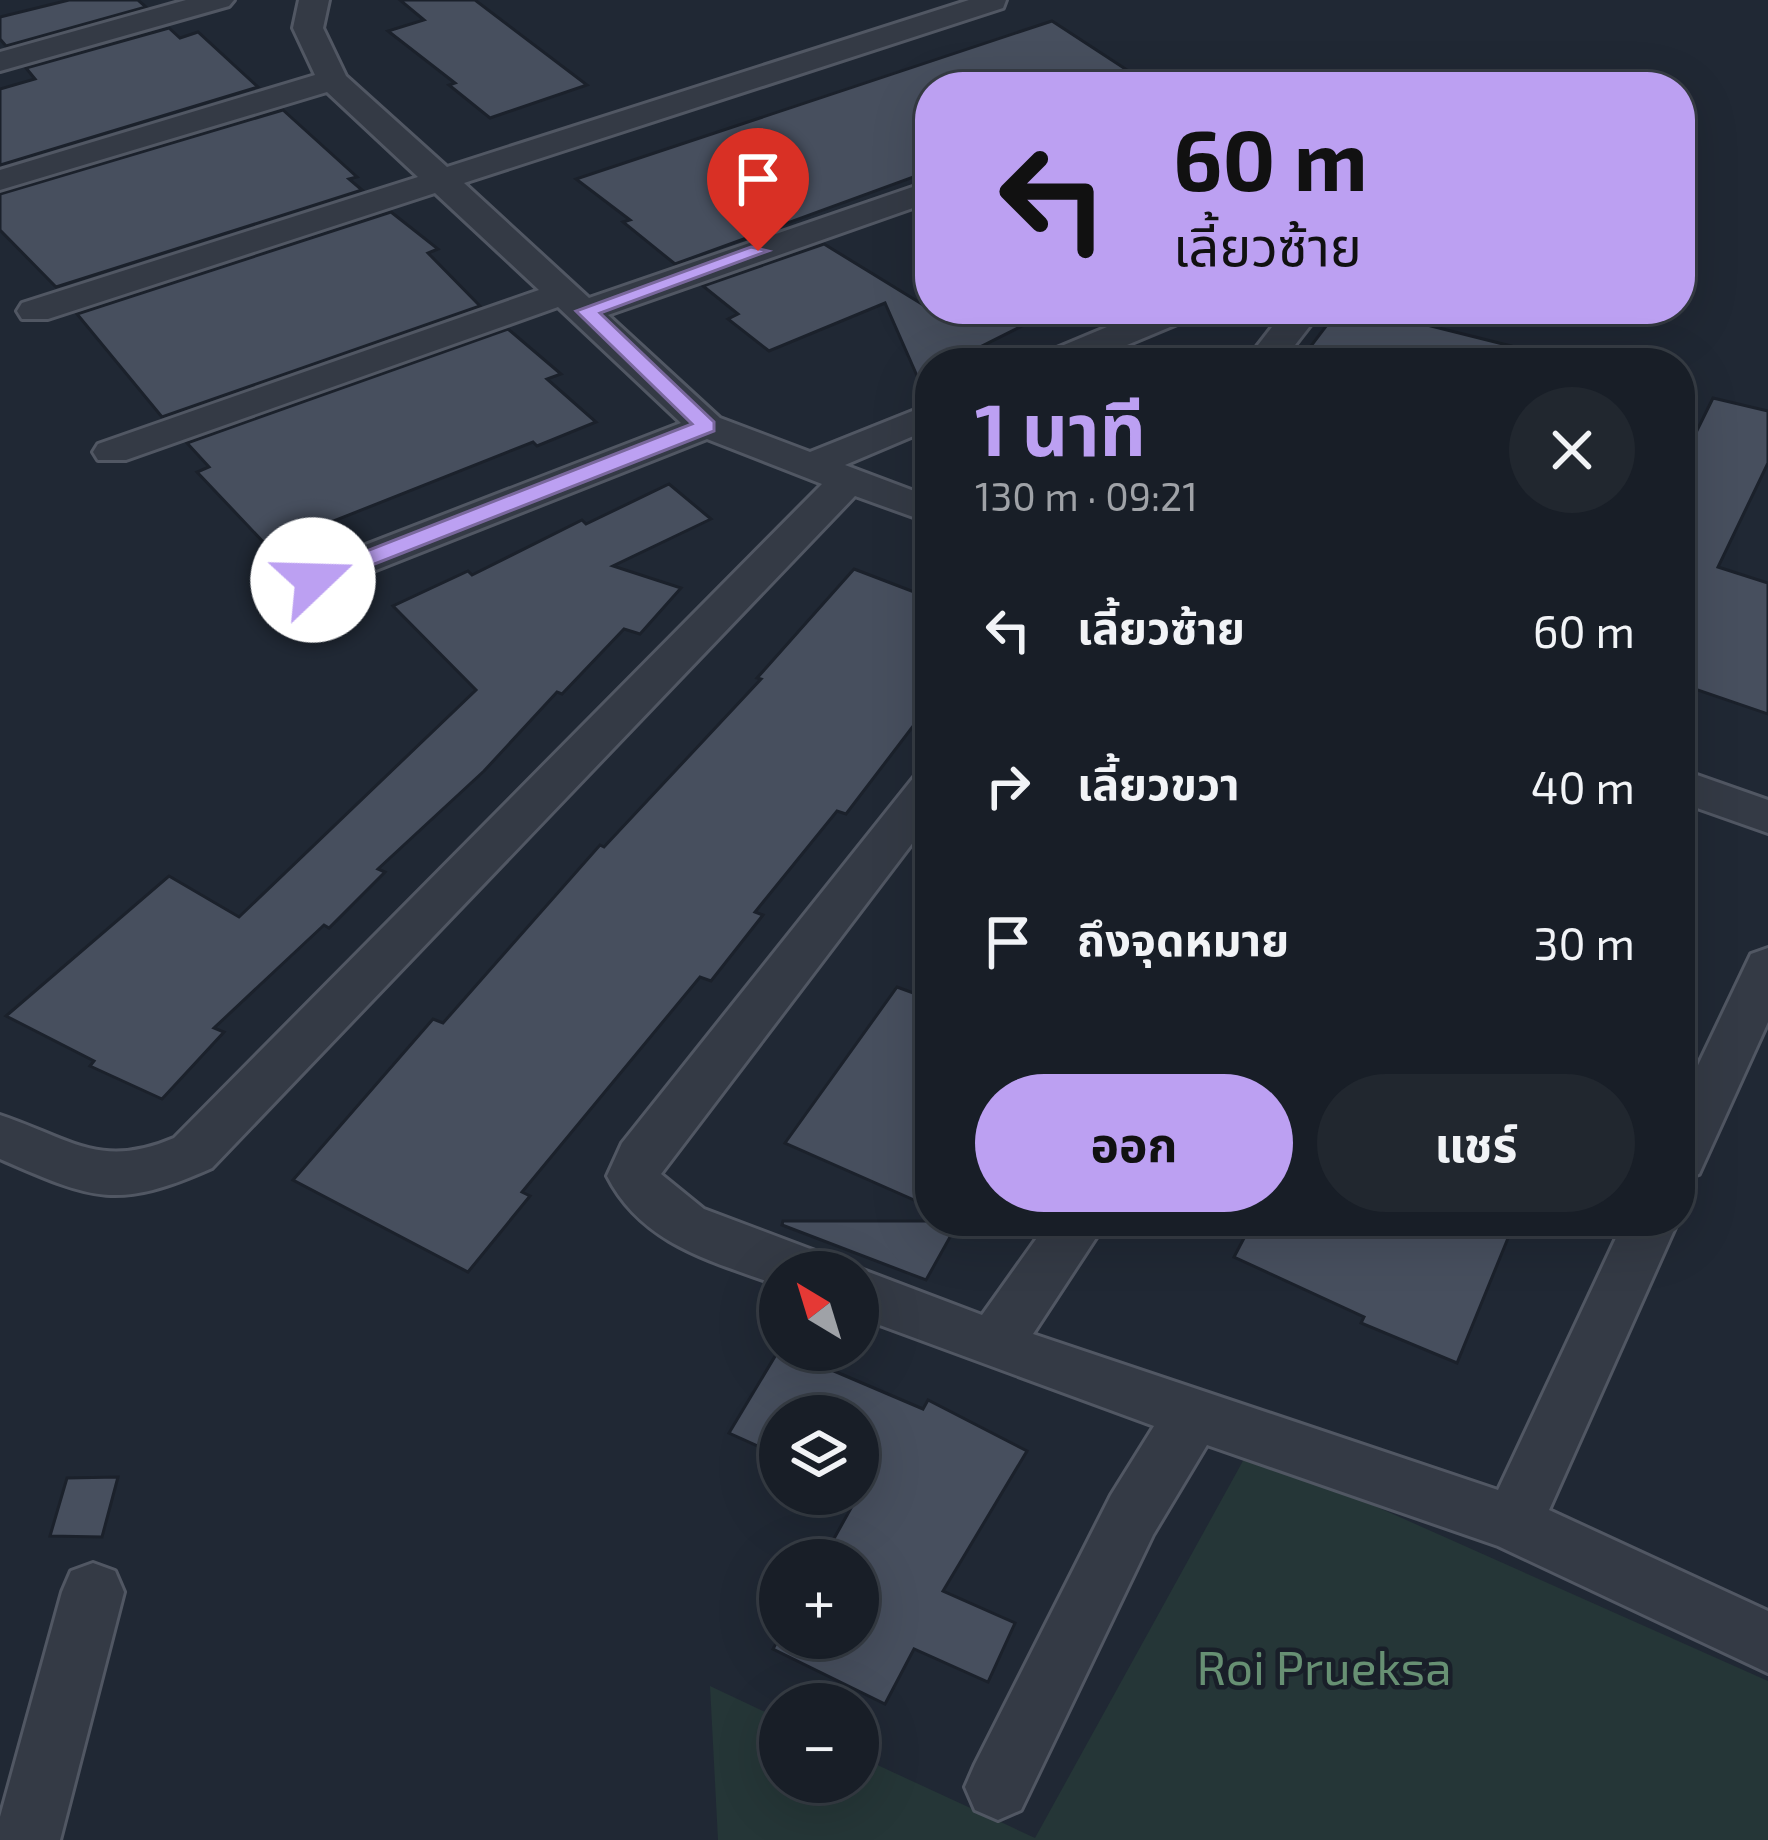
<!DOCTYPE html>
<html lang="th">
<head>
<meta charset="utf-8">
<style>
  body { margin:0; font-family:"Exo 2","Noto Sans Thai",sans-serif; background:#21272f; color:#f1f3f6; height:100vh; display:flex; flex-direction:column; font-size:45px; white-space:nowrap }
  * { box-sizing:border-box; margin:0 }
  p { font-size:39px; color:#9fa2a7 }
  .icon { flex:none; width:66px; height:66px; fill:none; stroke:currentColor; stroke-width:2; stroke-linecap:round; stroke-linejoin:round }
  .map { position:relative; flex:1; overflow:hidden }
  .drawer { position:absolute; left:915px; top:348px; width:780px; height:888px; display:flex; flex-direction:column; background:#181e27; border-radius:48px; box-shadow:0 12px 48px #0002,0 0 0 3px #363c44 }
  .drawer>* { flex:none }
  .hud { position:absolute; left:915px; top:72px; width:780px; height:252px; border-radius:48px; box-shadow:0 12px 48px #0002,0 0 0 3px #363c44; background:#bca0f2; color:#111; overflow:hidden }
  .needle { width:78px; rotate:322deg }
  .fabs { position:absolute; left:759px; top:1251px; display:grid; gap:24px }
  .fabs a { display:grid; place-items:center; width:120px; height:120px; border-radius:50%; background:#181e27; box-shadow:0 12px 48px #0002,0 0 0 3px #363c44; font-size:60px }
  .pin { position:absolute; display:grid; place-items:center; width:102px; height:102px; color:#fff; margin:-123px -51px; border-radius:50% 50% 50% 0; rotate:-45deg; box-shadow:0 0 12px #0007 }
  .pin .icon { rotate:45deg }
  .me { position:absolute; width:132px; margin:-66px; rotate:69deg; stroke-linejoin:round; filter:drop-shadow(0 0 9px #0008) }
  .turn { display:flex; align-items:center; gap:42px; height:252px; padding:0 60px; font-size:54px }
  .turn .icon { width:156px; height:156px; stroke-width:2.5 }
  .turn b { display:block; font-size:84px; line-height:102px }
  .round { display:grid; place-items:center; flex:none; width:126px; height:126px; border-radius:63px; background:#21272f }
  .overview { display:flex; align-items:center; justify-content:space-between; height:204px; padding:0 60px }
  h1 { font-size:72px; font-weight:700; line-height:90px; color:#bca0f2 }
  .action { display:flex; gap:24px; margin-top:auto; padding:24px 60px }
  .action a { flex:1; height:138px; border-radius:72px; background:#bca0f2; color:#111; font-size:48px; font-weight:700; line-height:138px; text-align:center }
  .action a+a { background:#21272f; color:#f1f3f6 }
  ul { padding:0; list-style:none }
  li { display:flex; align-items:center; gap:36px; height:156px; padding:0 60px }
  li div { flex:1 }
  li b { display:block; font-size:45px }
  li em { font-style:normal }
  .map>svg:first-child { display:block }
</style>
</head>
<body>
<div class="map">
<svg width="1768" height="1840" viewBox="0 0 1768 1840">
  <rect width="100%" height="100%" fill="#202834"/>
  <path fill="#253637" d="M1249 1450 1768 1681V1840H718L710 1686 780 1719V1782H858V1756L1035 1838Z"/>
  <g fill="#474f5e" stroke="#1b212b" stroke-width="3">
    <path d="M69 0H138L146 7 6 46 0 39V17Z"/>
    <path d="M400 0H475L587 85 490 118 449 85 455 83 388 31 424 20Z"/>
    <path d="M1052 21 1153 87H930V171L675 264 623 222 630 220 576 179Z"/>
    <path d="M169 28 180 38 198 32 258 87 0 165V89L35 79 26 68Z"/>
    <path d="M283 110 357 177 349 179 362 190 56 287 0 230V194Z"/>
    <path d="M391 212 438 249 428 253 480 306 162 417 77 314Z"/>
    <path d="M824 244 930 309H1056L948 363H930V372L918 378 885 303 769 351 728 319 738 314 703 286Z"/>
    <path d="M1339 309H1363L1511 346 1509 363H1298Z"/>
    <path d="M508 329 561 374 547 379 596 422 537 446 533 442 268 547 197 472 209 467 187 443Z"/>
    <path d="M1713 398 1768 411V463L1718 567 1768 583V714L1680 684V465Z"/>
    <path d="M669 484 711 519 613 566 681 588 640 634 624 629 562 694 557 692 484 771 378 869 385 872 329 928 324 925 214 1028 224 1032 162 1099 90 1066 94 1061 6 1016 169 876 239 917 476 690 393 606 468 571 472 575 582 520 586 524Z"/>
    <path d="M854 569 930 598V704L846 814 837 811 755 912 763 915 711 981 700 977 522 1192 530 1196 468 1272 293 1180 433 1019 443 1023 600 845 604 847 761 679 757 678Z"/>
    <path d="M897 987 930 999V1207L785 1143Z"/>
    <path d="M783 1221H959L926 1280 782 1225Z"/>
    <path d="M1253 1221H1515L1457 1363 1361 1323 1364 1317 1234 1257Z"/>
    <path d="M780 1348 923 1409 928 1400 1027 1451 943 1591 1015 1623 988 1682 914 1649 885 1704 773 1649 780 1636 858 1638V1560H822L860 1492 858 1416H780V1456L729 1433Z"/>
    <path d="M118 1477 102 1537 50 1536 67 1478Z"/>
  </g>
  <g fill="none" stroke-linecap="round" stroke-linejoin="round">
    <defs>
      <g id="minor">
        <path d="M186 0H234L229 6 0 71V52Z"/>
        <path d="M299 0H329L323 28 346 76 447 167 969 0H1006L1003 8 464 183 589 298 930 181V202L608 315 720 418 810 452 930 404V429L845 465 930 497V523L855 496 212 1168C116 1211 92 1199 0 1159V1115C69 1138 100 1170 174 1138L822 484 707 439 328 589 313 593 298 589 292 580 298 571 681 423 558 307 126 460H98L93 452 98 444 539 290 435 193 48 319H22L17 311 22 303 418 177 327 92 0 190V170L315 75 293 28Z"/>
        <path d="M1150 309H1199L1194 317 1084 363H1035L1040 355Z"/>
        <path d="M1286 309H1323L1281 363H1244Z"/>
        <path d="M1680 769 1768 800V833L1680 802Z"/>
        <path d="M930 772V820L661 1174 704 1209 826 1255 835 1272H780V1286C712 1261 642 1245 607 1176L622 1143 914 777Z"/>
        <path d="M1768 948V1022L1699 1174 1680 1181V1103L1751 954Z"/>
        <path d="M1049 1221H1107L1033 1334 1498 1490 1624 1221H1678L1549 1510 1768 1611V1673L1498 1546 1207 1445 1153 1535 1021 1810 998 1820 975 1810 965 1787 975 1764 1111 1495 1154 1426 858 1317V1272H847L858 1268 982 1315Z"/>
        <path d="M93 1563 115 1571 124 1592 60 1840H0V1817L62 1592 71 1571Z"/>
      </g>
    </defs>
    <use href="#minor" stroke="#515763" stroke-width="6"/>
    <use href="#minor" fill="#343a45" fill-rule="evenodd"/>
  </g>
  <path fill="#bca0f2" stroke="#7a689d" stroke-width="3" d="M751 247 768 251 600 313 714 422V431L321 585H305V575L692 424 576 311Z"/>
  <g text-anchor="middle" stroke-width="9" stroke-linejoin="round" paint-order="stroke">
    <g font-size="48" fill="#679073" stroke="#191f29">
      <text x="1324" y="1685">Roi Prueksa</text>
    </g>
  </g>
</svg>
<div class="fabs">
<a><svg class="needle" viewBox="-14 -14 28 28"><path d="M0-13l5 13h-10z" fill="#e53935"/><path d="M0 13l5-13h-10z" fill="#9fa2a7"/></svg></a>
<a><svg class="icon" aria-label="layers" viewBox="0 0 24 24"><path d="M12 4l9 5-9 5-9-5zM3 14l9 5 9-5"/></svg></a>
<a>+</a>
<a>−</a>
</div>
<div class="pin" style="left:758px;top:251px;background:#d93025"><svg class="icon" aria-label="arrive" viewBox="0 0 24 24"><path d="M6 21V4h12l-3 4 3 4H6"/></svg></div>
<svg class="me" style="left:313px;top:580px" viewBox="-20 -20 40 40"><circle r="19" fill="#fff"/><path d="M0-13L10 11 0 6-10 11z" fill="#bca0f2"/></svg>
<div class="hud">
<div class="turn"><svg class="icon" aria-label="left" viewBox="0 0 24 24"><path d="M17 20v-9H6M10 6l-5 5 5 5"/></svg><div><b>60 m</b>เลี้ยวซ้าย</div></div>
</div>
<section class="drawer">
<div class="overview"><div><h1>1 นาที</h1><p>130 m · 09:21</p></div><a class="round"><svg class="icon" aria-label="close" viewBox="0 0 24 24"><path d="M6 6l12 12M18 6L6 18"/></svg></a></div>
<ul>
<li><svg class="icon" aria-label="left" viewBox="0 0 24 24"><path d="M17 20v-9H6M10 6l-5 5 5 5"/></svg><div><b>เลี้ยวซ้าย</b></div><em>60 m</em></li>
<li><svg class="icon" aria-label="right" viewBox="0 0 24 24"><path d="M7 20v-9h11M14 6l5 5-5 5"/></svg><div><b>เลี้ยวขวา</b></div><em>40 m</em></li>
<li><svg class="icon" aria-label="arrive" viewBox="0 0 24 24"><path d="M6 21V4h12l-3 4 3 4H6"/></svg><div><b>ถึงจุดหมาย</b></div><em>30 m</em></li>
</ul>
<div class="action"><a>ออก</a><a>แชร์</a></div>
</section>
</div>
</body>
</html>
